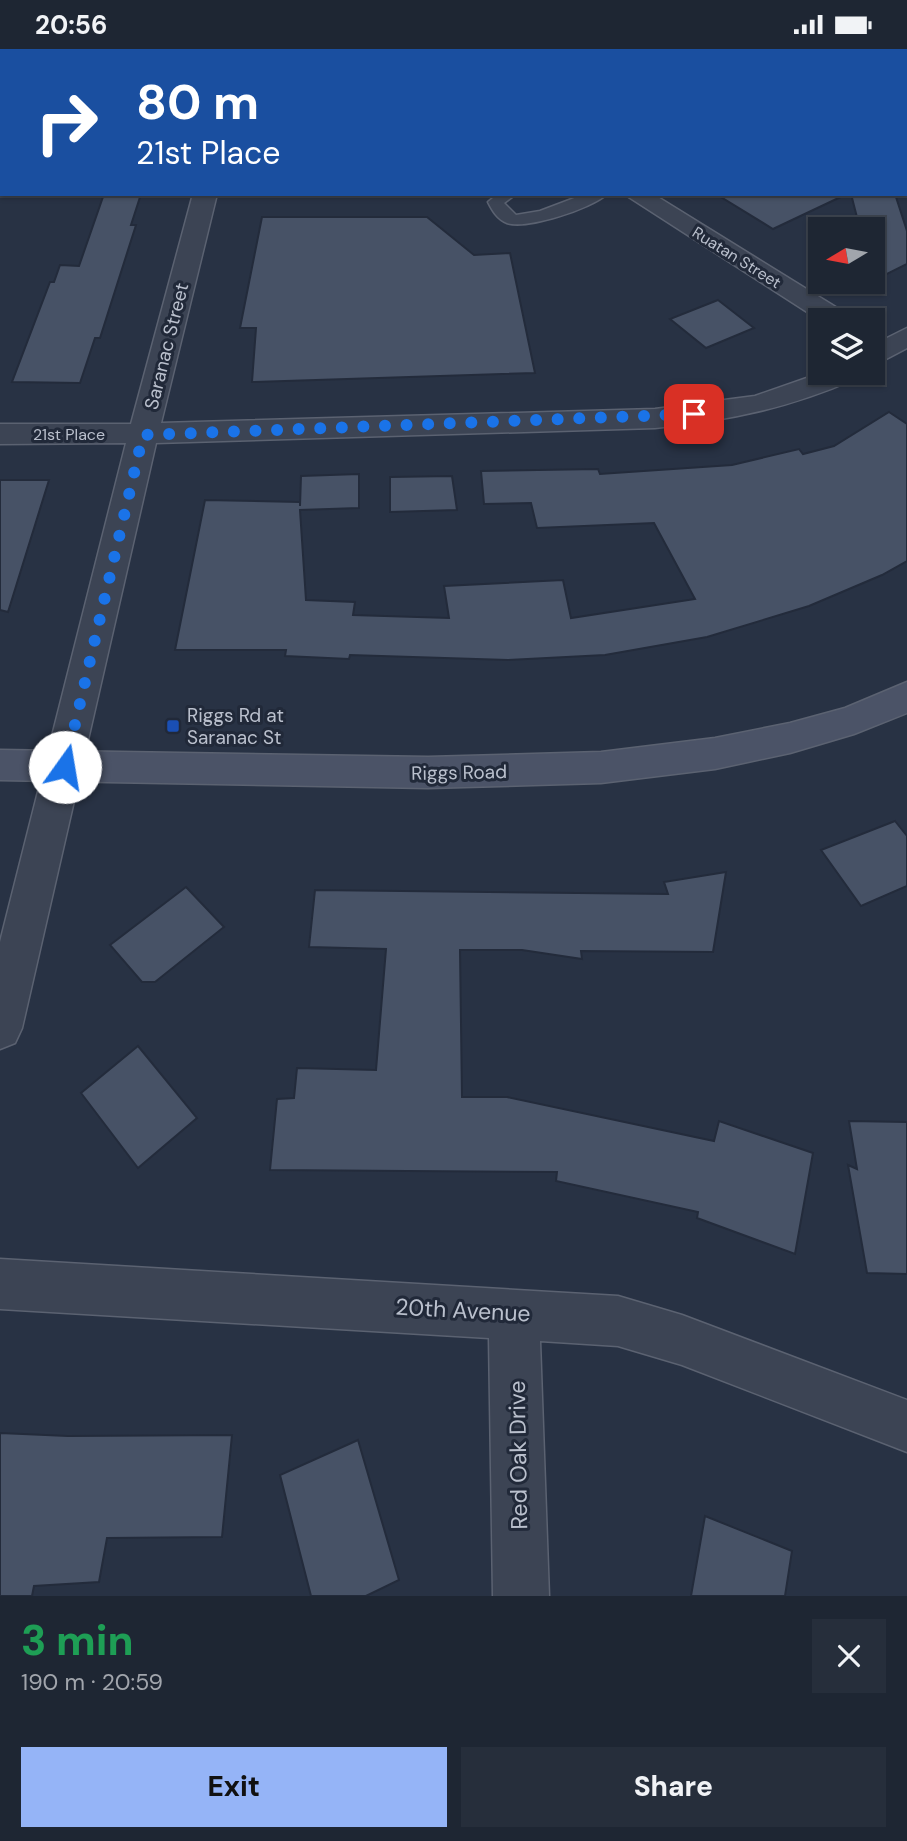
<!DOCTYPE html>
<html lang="en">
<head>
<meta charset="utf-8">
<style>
  body { margin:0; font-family:"DM Sans",sans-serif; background:#262e3b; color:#f1f3f6; height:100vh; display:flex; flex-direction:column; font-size:26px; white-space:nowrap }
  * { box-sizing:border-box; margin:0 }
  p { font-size:23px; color:#a1a5ac }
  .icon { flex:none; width:38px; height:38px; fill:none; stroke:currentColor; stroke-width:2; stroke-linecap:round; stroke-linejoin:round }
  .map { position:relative; height:1547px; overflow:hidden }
  .side { display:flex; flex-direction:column; background:#1e2633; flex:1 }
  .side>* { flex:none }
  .banner { position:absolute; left:0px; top:0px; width:908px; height:147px; box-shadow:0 2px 5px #0004,0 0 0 2px #3c434e; background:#1a4fa0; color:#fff; overflow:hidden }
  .needle { width:46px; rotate:260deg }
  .buttons { position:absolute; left:808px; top:168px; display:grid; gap:14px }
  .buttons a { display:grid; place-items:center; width:77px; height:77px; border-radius:0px; background:#1e2633; box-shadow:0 2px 5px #0004,0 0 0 2px #3c434e; font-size:35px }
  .pin { position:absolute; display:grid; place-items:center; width:60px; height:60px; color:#fff; margin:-30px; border-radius:14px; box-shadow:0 4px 10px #0006 }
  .me { position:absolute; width:77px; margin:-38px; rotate:13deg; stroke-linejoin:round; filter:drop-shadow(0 0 5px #0008) }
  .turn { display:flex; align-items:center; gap:24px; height:147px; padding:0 21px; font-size:32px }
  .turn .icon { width:91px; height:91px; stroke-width:2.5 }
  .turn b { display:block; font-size:49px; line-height:60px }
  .round { display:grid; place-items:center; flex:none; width:74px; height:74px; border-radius:0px; background:#262e3b }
  .head { display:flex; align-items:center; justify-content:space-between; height:119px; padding:0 21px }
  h1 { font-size:42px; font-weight:800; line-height:52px; color:#1e9e55 }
  .action { display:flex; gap:14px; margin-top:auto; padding:14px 21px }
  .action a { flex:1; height:80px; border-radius:0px; background:#95b4f7; color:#111; font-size:28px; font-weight:800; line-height:80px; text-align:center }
  .action a+a { background:#262e3b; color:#f1f3f6 }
  .status { display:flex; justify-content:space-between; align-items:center; height:49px; padding:0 35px; background:#1e2633; direction:ltr }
  .status svg { height:19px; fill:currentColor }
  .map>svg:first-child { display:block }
</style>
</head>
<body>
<div class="status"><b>20:56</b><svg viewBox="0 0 49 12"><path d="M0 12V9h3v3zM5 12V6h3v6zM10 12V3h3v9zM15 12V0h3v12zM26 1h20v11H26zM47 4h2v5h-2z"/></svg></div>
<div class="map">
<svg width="907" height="1547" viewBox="0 0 907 1547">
  <rect width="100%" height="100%" fill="#283244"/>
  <g fill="#475266" stroke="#232b3b" stroke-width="2">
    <path d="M104 145H141L131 176H136L100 289H95L80 334 12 333 50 233H54L60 216 79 217Z"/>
    <path d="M716 145H847L773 180Z"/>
    <path d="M851 145H895L907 182V215L873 232V180H860Z"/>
    <path d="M262 168H427L474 206 510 204 535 324 252 333 256 279H240Z"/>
    <path d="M718 251 754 279 706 299 670 270Z"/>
    <path d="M889 363 907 375V512L882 526 809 557 707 588 605 606 508 611 350 606 349 610 285 607 286 601H175L205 451 300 453V457L301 427 359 425V459L300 461 306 551 355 553 353 566 449 569 444 537 563 531 571 569 695 550 654 474 537 479 531 454 484 455 481 422 598 420 600 425 732 416 799 400 803 405 834 397Z"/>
    <path d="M452 427 457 461 390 463V428Z"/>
    <path d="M0 431H49L8 563 0 561Z"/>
    <path d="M895 772 907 787V837L861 857 821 801Z"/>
    <path d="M726 823 713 903 581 902 582 910 522 901H460L462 1048H507L714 1092 719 1072 813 1104 795 1205 697 1169 698 1163 556 1132 557 1123 270 1121 277 1050 294 1049 297 1019 376 1021 386 900 309 898 315 841 668 845 664 833Z"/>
    <path d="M186 838 224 878 155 933H142L110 896Z"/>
    <path d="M138 997 197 1069 138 1119 81 1044Z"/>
    <path d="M849 1072 907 1073V1225L867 1224 848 1116 857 1120Z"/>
    <path d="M0 1384 68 1387 232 1386 222 1488 107 1489 99 1533 34 1537 32 1547H0Z"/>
    <path d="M358 1391 399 1531 366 1547H311L280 1426Z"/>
    <path d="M705 1467 792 1502 785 1547H691Z"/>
  </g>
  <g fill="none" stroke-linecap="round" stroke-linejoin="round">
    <defs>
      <path id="lane" d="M498 145H516L504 154 516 166 540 162 585 145H607C593 159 526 181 507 174 497 170 492 161 488 153Z"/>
      <g id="street">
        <path d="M233 0H253L232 2Z"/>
        <path d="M493 0H513L514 2H493Z"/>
        <path d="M798 0H819L820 2H799Z"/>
        <rect x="906" y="94" width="1" height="14"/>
        <path d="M193 145H217L161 374 655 360 755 347 821 324H859L855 330C790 359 726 372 655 379L156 394 22 979 15 994 0 1000V893L126 394 0 395V375H131Z"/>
        <path d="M624 145H653L847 265 850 271 821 272Z"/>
        <path d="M907 279V299L873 317V296Z"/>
        <path d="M0 1210 618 1247 682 1266 907 1351V1403L682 1316 618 1297 540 1292 549 1547H493L489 1289 0 1260Z"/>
      </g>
      <path id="secondary" d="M907 633V664L854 685 790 704 715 720 601 734 428 739 0 731V701L428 708 601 703 715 689 790 674 845 659Z"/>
    </defs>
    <use href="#lane" stroke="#5b6271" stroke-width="3"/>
    <use href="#street" stroke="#5b6271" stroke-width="3"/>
    <use href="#secondary" stroke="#5b6271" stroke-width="3"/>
    <use href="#lane" fill="#3c4454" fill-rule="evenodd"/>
    <use href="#street" fill="#3c4454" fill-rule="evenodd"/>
    <use href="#secondary" fill="#4b5367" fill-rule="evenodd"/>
  </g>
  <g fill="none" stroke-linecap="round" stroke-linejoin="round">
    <path stroke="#1a73e8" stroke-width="12" stroke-dasharray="0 21.6" d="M65 718 143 386 694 365"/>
  </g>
  <rect fill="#1a4fb4" stroke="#212939" stroke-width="2.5" x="166" y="670" width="14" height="14" rx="3.5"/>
  <g text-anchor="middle" stroke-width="6" stroke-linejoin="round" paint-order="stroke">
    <g font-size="16" fill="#bac0cd" stroke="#212939">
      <text transform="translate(737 208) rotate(32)" y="6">Ruatan Street</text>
      <text x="69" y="391">21st Place</text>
    </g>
    <g font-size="19" fill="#bac0cd" stroke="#212939">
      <text transform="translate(166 297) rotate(-76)" y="7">Saranac Street</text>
      <text transform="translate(459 723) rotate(-1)" y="7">Riggs Road</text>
    </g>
    <g font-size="19" fill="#bac0cd" stroke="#212939" text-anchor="start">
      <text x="187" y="673">Riggs Rd at<tspan x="187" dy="22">Saranac St</tspan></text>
    </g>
    <g font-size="23" fill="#bac0cd" stroke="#212939">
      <text transform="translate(463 1261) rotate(3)" y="8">20th Avenue</text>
      <text transform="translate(518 1406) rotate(-91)" y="8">Red Oak Drive</text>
    </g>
  </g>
</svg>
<div class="buttons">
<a><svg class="needle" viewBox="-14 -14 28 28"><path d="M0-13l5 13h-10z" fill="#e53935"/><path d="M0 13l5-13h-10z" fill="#a1a5ac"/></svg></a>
<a><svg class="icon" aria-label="layers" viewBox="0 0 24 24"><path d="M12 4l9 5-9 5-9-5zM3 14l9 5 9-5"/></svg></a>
</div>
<div class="pin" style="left:694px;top:365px;background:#d93025"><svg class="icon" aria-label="arrive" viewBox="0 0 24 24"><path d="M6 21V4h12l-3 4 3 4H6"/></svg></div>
<svg class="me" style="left:65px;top:718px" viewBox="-20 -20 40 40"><circle r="19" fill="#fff"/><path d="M0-13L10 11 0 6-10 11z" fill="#1a73e8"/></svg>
<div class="banner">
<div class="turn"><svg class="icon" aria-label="right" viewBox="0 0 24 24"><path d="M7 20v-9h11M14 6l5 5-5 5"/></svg><div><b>80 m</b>21st Place</div></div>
</div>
</div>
<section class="side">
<div class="head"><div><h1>3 min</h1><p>190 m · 20:59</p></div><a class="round"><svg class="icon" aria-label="close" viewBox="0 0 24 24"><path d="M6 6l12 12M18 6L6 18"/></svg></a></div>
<div class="action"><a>Exit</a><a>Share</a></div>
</section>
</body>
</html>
